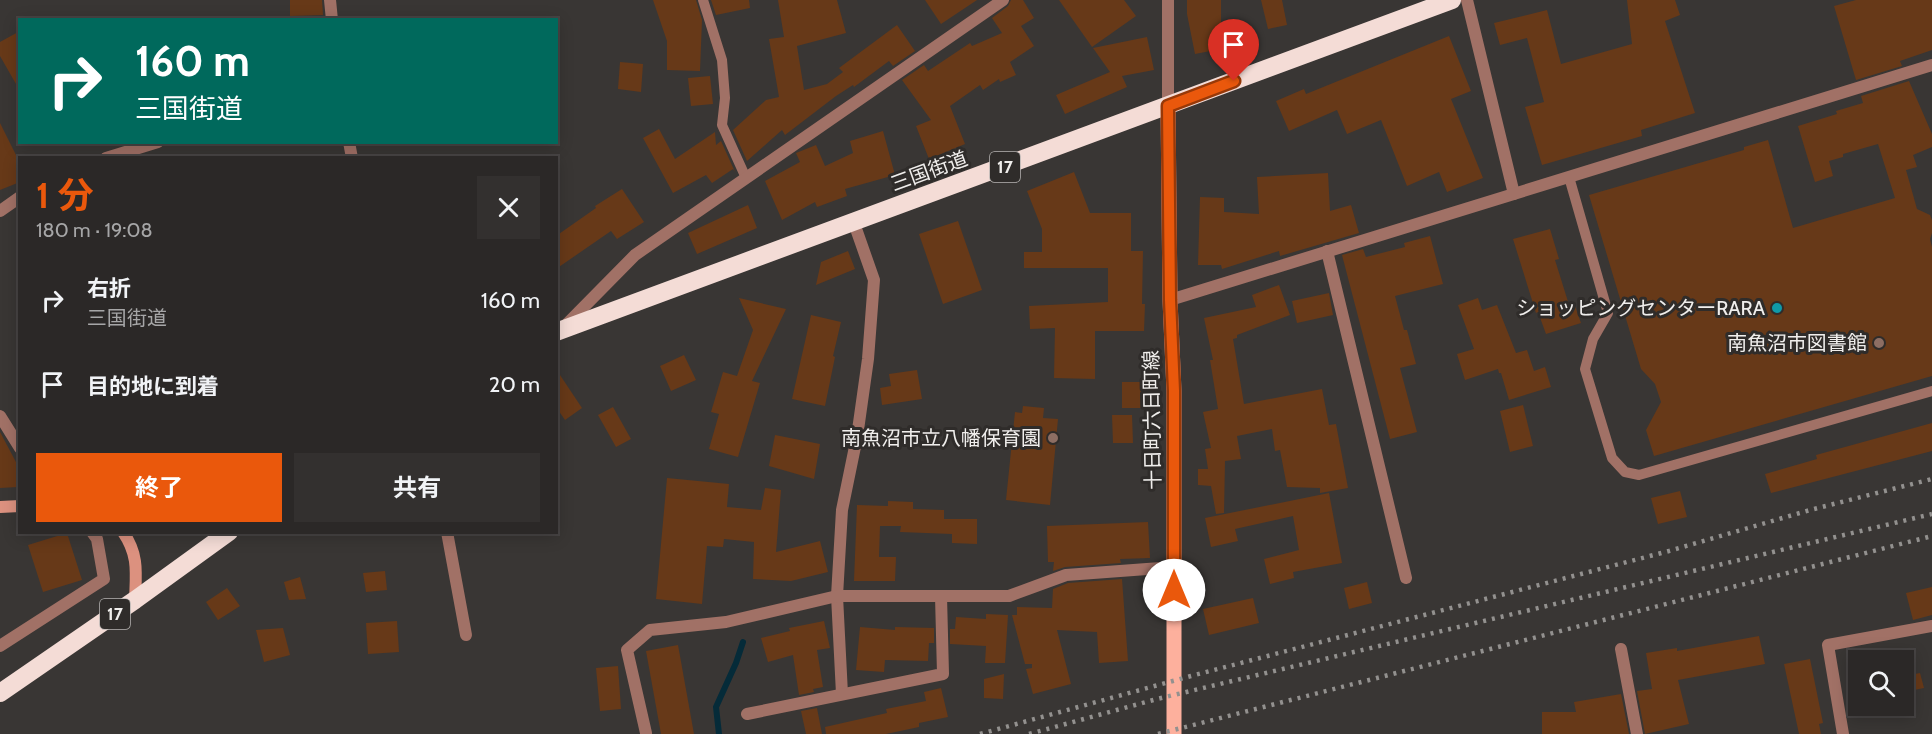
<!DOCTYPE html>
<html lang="ja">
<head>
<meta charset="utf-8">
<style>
  body { margin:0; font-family:Cabin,"Noto Sans JP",sans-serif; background:#33302f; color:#f1f3f6; height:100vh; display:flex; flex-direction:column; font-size:22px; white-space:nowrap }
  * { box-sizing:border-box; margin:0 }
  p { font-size:20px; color:#a6a6a7 }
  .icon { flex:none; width:33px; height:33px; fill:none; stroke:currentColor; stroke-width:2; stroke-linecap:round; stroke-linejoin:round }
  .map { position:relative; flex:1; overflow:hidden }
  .side { position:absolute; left:18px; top:156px; width:540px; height:378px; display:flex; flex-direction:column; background:#2b2827; border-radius:0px; box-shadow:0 3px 15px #0003,0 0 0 2px #474444 }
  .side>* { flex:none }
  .hud { position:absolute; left:18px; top:18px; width:540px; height:126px; border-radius:0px; box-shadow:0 3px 15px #0003,0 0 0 2px #474444; background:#00695c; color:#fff; overflow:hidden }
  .controls { position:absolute; left:1848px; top:650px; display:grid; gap:12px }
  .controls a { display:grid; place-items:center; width:66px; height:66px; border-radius:0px; background:#2b2827; box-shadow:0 3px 15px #0003,0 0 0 2px #474444; font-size:30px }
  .pin { position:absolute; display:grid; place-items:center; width:51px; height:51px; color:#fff; margin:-62px -26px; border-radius:50% 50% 50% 0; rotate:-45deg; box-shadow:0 0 6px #0007 }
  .pin .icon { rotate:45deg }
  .me { position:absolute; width:66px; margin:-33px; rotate:0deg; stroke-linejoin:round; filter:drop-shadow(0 0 4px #0008) }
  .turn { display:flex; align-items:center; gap:21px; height:126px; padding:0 18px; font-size:27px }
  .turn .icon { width:78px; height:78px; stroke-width:2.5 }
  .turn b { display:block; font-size:42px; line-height:51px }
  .round { display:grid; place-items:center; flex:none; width:63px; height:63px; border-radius:0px; background:#33302f }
  .overview { display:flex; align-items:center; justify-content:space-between; height:102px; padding:0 18px }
  h1 { font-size:36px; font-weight:700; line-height:45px; color:#ea580c }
  .primary-button { display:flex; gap:12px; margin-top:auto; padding:12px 18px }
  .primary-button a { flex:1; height:69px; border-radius:0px; background:#ea580c; color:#fff; font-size:24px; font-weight:700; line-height:69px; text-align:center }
  .primary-button a+a { background:#33302f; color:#f1f3f6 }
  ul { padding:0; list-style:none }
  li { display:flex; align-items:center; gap:18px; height:84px; padding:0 18px }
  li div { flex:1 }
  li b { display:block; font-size:22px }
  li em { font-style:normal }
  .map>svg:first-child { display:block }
</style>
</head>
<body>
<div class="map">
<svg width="1932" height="734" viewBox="0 0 1932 734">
  <rect width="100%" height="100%" fill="#393634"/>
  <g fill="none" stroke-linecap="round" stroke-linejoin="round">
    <path stroke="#052b39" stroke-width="6" d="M719 734 716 707 736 663 743 642"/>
  </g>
  <g fill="#673918">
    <path d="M290 0H322L323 15 290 16Z"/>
    <path d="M653 0H696L702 20 700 71 667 70V41Z"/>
    <path d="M711 0H749L750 8 716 15Z"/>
    <path d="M778 0H837L846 33 797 46 804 90 827 84 843 72 839 68 897 25 915 51 893 66 889 61 854 87 853 85 836 96 785 135 782 130 747 161 733 130 766 100 779 97 769 39 784 37Z"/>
    <path d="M925 0H977L941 24Z"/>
    <path d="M1011 0H1023L1034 18 1021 26 1034 46 1010 62 1016 75 1000 82 999 79 983 90 980 85 950 106 965 144 929 159 916 126 931 120 902 80 924 65 928 71 970 43 972 46 1002 33 992 18 1008 6Z"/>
    <path d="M1059 0H1124L1136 16 1092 47Z"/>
    <path d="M1187 0H1221V28L1228 27 1231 47 1195 54 1187 14Z"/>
    <path d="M1261 0H1282L1287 25 1268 29Z"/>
    <path d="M1627 0H1675L1680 15 1665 21 1695 113 1641 130 1642 136 1542 165 1525 107 1544 102 1527 38 1500 45 1494 23 1547 10 1561 64 1632 44Z"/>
    <path d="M1856 0H1932V50L1900 61 1902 66 1856 80 1834 6Z"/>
    <path d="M20 31V91L0 56V42Z"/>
    <path d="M1449 36 1471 91 1451 99 1483 178 1447 192 1439 172 1407 186 1381 120 1347 134 1337 110 1289 131 1276 101 1304 89 1306 94Z"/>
    <path d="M1147 37 1154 70 1122 76 1127 87 1065 114 1056 95 1110 72 1093 48Z"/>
    <path d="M620 62 643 64 641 92 618 89Z"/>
    <path d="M710 76 713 104 691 106 688 78Z"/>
    <path d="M1909 81 1932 134V147L1913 155 1917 167 1906 170 1917 209 1930 215 1932 220V233L1930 239 1932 247V376L1654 456 1646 430 1661 402 1655 384 1641 369 1589 195 1744 150V147L1768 140 1793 228 1895 198 1878 144 1843 154V157L1829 161 1833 176 1815 182 1798 126 1837 114 1836 111 1863 103 1861 96Z"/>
    <path d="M0 123 20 163V182L0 190Z"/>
    <path d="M659 129 675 159 715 132 716 145 721 141 735 172 733 169 712 183 706 175 673 193 643 138Z"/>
    <path d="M883 131 895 175 845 189 847 196 817 207 815 202 782 220 765 181 800 162 796 153 816 145 825 166 853 153 850 141Z"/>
    <path d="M1074 172 1090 213H1131V251H1143L1142 304H1145L1144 331H1095V379L1054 378 1055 328 1030 329 1029 306 1108 302V268H1024V252H1042V229L1027 191Z"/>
    <path d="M1328 173 1330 211 1351 205 1359 233 1280 256 1279 251 1222 269 1221 265H1198L1200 197 1224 198V212L1259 214 1257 177Z"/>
    <path d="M622 189 644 222 617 239 611 231 556 269V236L596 208 595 206Z"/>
    <path d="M748 205 757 228 697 254 688 233Z"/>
    <path d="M958 221 982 290 943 304 919 234Z"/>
    <path d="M1550 229 1559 259 1555 260 1570 308 1575 306 1581 323 1546 334 1538 312 1536 313 1513 239Z"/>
    <path d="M1430 236 1443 284 1395 296 1404 330H1407L1416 364 1400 368 1417 432 1390 439 1342 255 1363 249 1366 257 1405 247 1404 243Z"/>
    <path d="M848 251 855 269 816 285 821 262Z"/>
    <path d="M1279 285 1290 315 1237 335V338L1233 339 1244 404 1322 389 1329 425 1336 424 1348 488 1320 493V488L1287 487 1280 450 1275 451 1272 429 1237 436 1241 459 1225 461 1224 513 1216 514 1211 486 1198 485V469H1208L1205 449 1211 448 1203 412 1218 409 1210 360H1213L1204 318 1256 307 1252 295Z"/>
    <path d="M1329 293 1333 315 1297 323 1292 301Z"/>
    <path d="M739 298 786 309 752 381 760 383 738 457 709 449 719 414 711 412 723 372 737 376 753 330Z"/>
    <path d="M1478 298 1482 310 1497 305 1516 353 1527 350 1534 371 1545 367 1551 387 1509 400 1501 373H1499L1498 369 1465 380 1457 354 1474 349 1458 305Z"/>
    <path d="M811 315 841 322 833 356 835 357 825 406 792 399Z"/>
    <path d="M684 355 696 380 671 391 660 366Z"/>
    <path d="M556 369 582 408 565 420 556 407Z"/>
    <path d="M917 370 922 399 882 405 880 388 891 386 889 374Z"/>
    <rect x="1122" y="382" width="22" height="26"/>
    <path d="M1523 405 1533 446 1510 452 1500 411Z"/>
    <path d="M1023 406 1044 408 1043 418 1058 419 1050 505 1006 500 1015 412 1022 413Z"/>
    <path d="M613 407 631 439 616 447 598 415Z"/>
    <path d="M1112 415H1132L1133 443H1113Z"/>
    <path d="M1932 423V451L1771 493 1765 474 1817 459 1816 455Z"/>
    <path d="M0 432 17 464 18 487 0 488Z"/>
    <path d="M775 435 820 444 814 479 769 466Z"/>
    <path d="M667 478 729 484 727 507 761 510 765 488 781 490 776 552 820 541 828 572 791 581 753 579 754 542 724 539 723 547 707 546 702 604 656 599Z"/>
    <path d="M1680 491 1687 517 1658 524 1651 498Z"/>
    <path d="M1329 493 1342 563 1293 572 1294 578 1270 584 1264 559 1299 550 1293 516 1235 529 1238 541 1211 547 1205 518Z"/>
    <path d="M888 501 913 502V509L944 510V519H977V544L952 543V534L900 532 901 526H880L879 557H896L895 581H854L857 505 888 506Z"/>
    <path d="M1148 522 1150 558 1120 559 1121 563 1065 567 1053 571 1054 562H1048L1047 526Z"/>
    <path d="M67 533 82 580 43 592 28 545Z"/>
    <path d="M385 571 387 590 366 592 363 573Z"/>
    <path d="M300 577 306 599 289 600 284 582Z"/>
    <path d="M1122 579 1128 661 1099 663 1097 632 1057 630 1071 684 1033 694 1026 669 1032 668V664H1025L1012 615H1017V607L1052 608 1053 589 1068 583Z"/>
    <path d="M1367 582 1372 603 1349 609 1344 588Z"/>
    <path d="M1932 587V615L1913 620 1906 593Z"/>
    <path d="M227 588 240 606 218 620 206 602Z"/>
    <path d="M1253 598 1259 623 1209 635 1203 609Z"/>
    <path d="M986 614 1008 615 1005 663H985L986 646 950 644V629H955L956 617 986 619Z"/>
    <path d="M397 621 399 652 368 654 366 623Z"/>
    <path d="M824 621 830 648 817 650 823 687 813 689 814 692 799 695 793 655 768 662 761 638 790 631 789 628Z"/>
    <path d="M860 627 895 630V627L934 628V643H929L928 661 885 660 884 672 856 670Z"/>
    <path d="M283 628 290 655 264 662 256 630Z"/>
    <path d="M1759 636 1765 664 1678 680 1689 724 1645 734 1637 691 1652 689 1646 653 1677 648V651Z"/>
    <path d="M678 645 694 734H661L646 651Z"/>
    <path d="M1810 659 1823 723 1819 724 1821 734H1799L1784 664Z"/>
    <path d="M618 666 621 709 600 711 596 668Z"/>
    <path d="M1920 673 1924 688 1904 692V676Z"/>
    <path d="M1004 674 1003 699 984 698V679Z"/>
    <path d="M941 688 948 717 919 723V727L886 734H826L825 727 887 713 886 709 926 701 924 692Z"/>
    <path d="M1621 694 1629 734H1542V712H1576L1574 702Z"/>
    <path d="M817 708 822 734H806L801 711Z"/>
  </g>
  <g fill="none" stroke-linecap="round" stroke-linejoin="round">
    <g stroke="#a17166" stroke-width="10">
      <path d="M703 0 722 60 725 98 722 125 746 178"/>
      <path d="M1569 177 1608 313 1593 339 1585 369 1612 458 1625 472 1639 475 1932 391"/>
    </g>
    <g stroke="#a17166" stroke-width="12">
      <path d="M330 0 332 20"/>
      <path d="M1168 0V106"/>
      <path d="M1467 0 1514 194"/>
      <path d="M349 142 352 158"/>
      <path d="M106 158 158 142"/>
      <path d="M0 211 20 197"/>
      <path d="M1327 251 1406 578"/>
      <path d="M1170 300 1932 65"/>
      <path d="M565 326 635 255 1003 0"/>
      <path d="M0 416 20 448"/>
      <path d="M447 532 466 635"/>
      <path d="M0 646 104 579 97 539 92 532"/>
      <path d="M1621 649 1637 734"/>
      <path d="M842 694 837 596 842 510 857 437 868 359 874 280 854 223"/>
      <path d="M747 714 943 674 941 596"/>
      <path d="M646 733 627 650 650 630 726 622 837 596H1009L1066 575 1174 567"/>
      <path d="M1843 734 1828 645 1932 626"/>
    </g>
    <g stroke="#dc917f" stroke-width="12">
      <path d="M0 507 20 506"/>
      <path d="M123 532C139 555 136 573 135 600"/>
    </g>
    <path stroke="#fdb09d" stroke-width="15" d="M1168 106 1170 300 1174 391V734"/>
    <g stroke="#f4dcd6" stroke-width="18">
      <path d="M556 332 1452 0"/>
      <path d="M0 693 135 600 229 532"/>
    </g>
    <g stroke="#93918f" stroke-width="4.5" stroke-dasharray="3 6" stroke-linecap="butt">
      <path d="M980 734 1191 676 1669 551 1810 510 1932 479"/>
      <path d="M1029 734 1157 699 1932 514"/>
      <path d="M1158 734 1932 536"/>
    </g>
  </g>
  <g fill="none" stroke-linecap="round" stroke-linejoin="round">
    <defs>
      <path id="route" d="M1174 590V391L1170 300 1168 106 1234 81"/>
    </defs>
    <use href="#route" stroke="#983908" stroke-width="15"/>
    <use href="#route" stroke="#ea580c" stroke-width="10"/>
  </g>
  <circle fill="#0f9aa8" stroke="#2f2c2a" stroke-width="2" cx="1777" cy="308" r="6"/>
  <g fill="#8d6e63" stroke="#2f2c2a" stroke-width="2">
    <circle cx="1879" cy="343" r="6"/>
    <circle cx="1053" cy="438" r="6"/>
  </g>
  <g text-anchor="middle" stroke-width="6" stroke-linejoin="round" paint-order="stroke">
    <g fill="#2f2c2a" stroke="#b6b4b2" stroke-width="1.5">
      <rect x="990" y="152" width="30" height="30" rx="4.5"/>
      <rect x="100" y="599" width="30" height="30" rx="4.5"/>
    </g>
    <g font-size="18" font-weight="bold" fill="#f0eeec">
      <text x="1005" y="173">17</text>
      <text x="115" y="620">17</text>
    </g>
    <g font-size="20" fill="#f0eeec" stroke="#2f2c2a">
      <text transform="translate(929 171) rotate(-20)" y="7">三国街道</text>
      <text transform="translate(1152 420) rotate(-91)" y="7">十日町六日町線</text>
    </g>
    <g font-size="20" fill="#f0eeec" stroke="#2f2c2a" text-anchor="end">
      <text x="1765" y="315">ショッピングセンターRARA</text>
      <text x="1867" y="350">南魚沼市図書館</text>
      <text x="1041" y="445">南魚沼市立八幡保育園</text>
    </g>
  </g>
</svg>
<div class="controls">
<a><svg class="icon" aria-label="search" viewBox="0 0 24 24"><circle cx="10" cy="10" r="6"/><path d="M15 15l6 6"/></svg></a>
</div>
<div class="pin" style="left:1234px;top:81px;background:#d93025"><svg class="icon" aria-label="arrive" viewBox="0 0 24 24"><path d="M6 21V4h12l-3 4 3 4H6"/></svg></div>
<svg class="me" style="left:1174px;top:590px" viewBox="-20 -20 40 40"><circle r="19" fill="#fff"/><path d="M0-13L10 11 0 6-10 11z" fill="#ea580c"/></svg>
<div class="hud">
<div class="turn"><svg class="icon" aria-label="right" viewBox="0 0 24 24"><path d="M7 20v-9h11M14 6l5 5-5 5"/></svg><div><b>160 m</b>三国街道</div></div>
</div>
<section class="side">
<div class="overview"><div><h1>1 分</h1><p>180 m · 19:08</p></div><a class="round"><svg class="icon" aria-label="close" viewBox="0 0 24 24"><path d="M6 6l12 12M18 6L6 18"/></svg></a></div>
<ul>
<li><svg class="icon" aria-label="right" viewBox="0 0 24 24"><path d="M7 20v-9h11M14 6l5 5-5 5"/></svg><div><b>右折</b><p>三国街道</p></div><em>160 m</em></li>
<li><svg class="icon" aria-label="arrive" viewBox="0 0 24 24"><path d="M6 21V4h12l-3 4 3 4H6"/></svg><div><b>目的地に到着</b></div><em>20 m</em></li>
</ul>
<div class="primary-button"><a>終了</a><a>共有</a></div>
</section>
</div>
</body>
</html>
